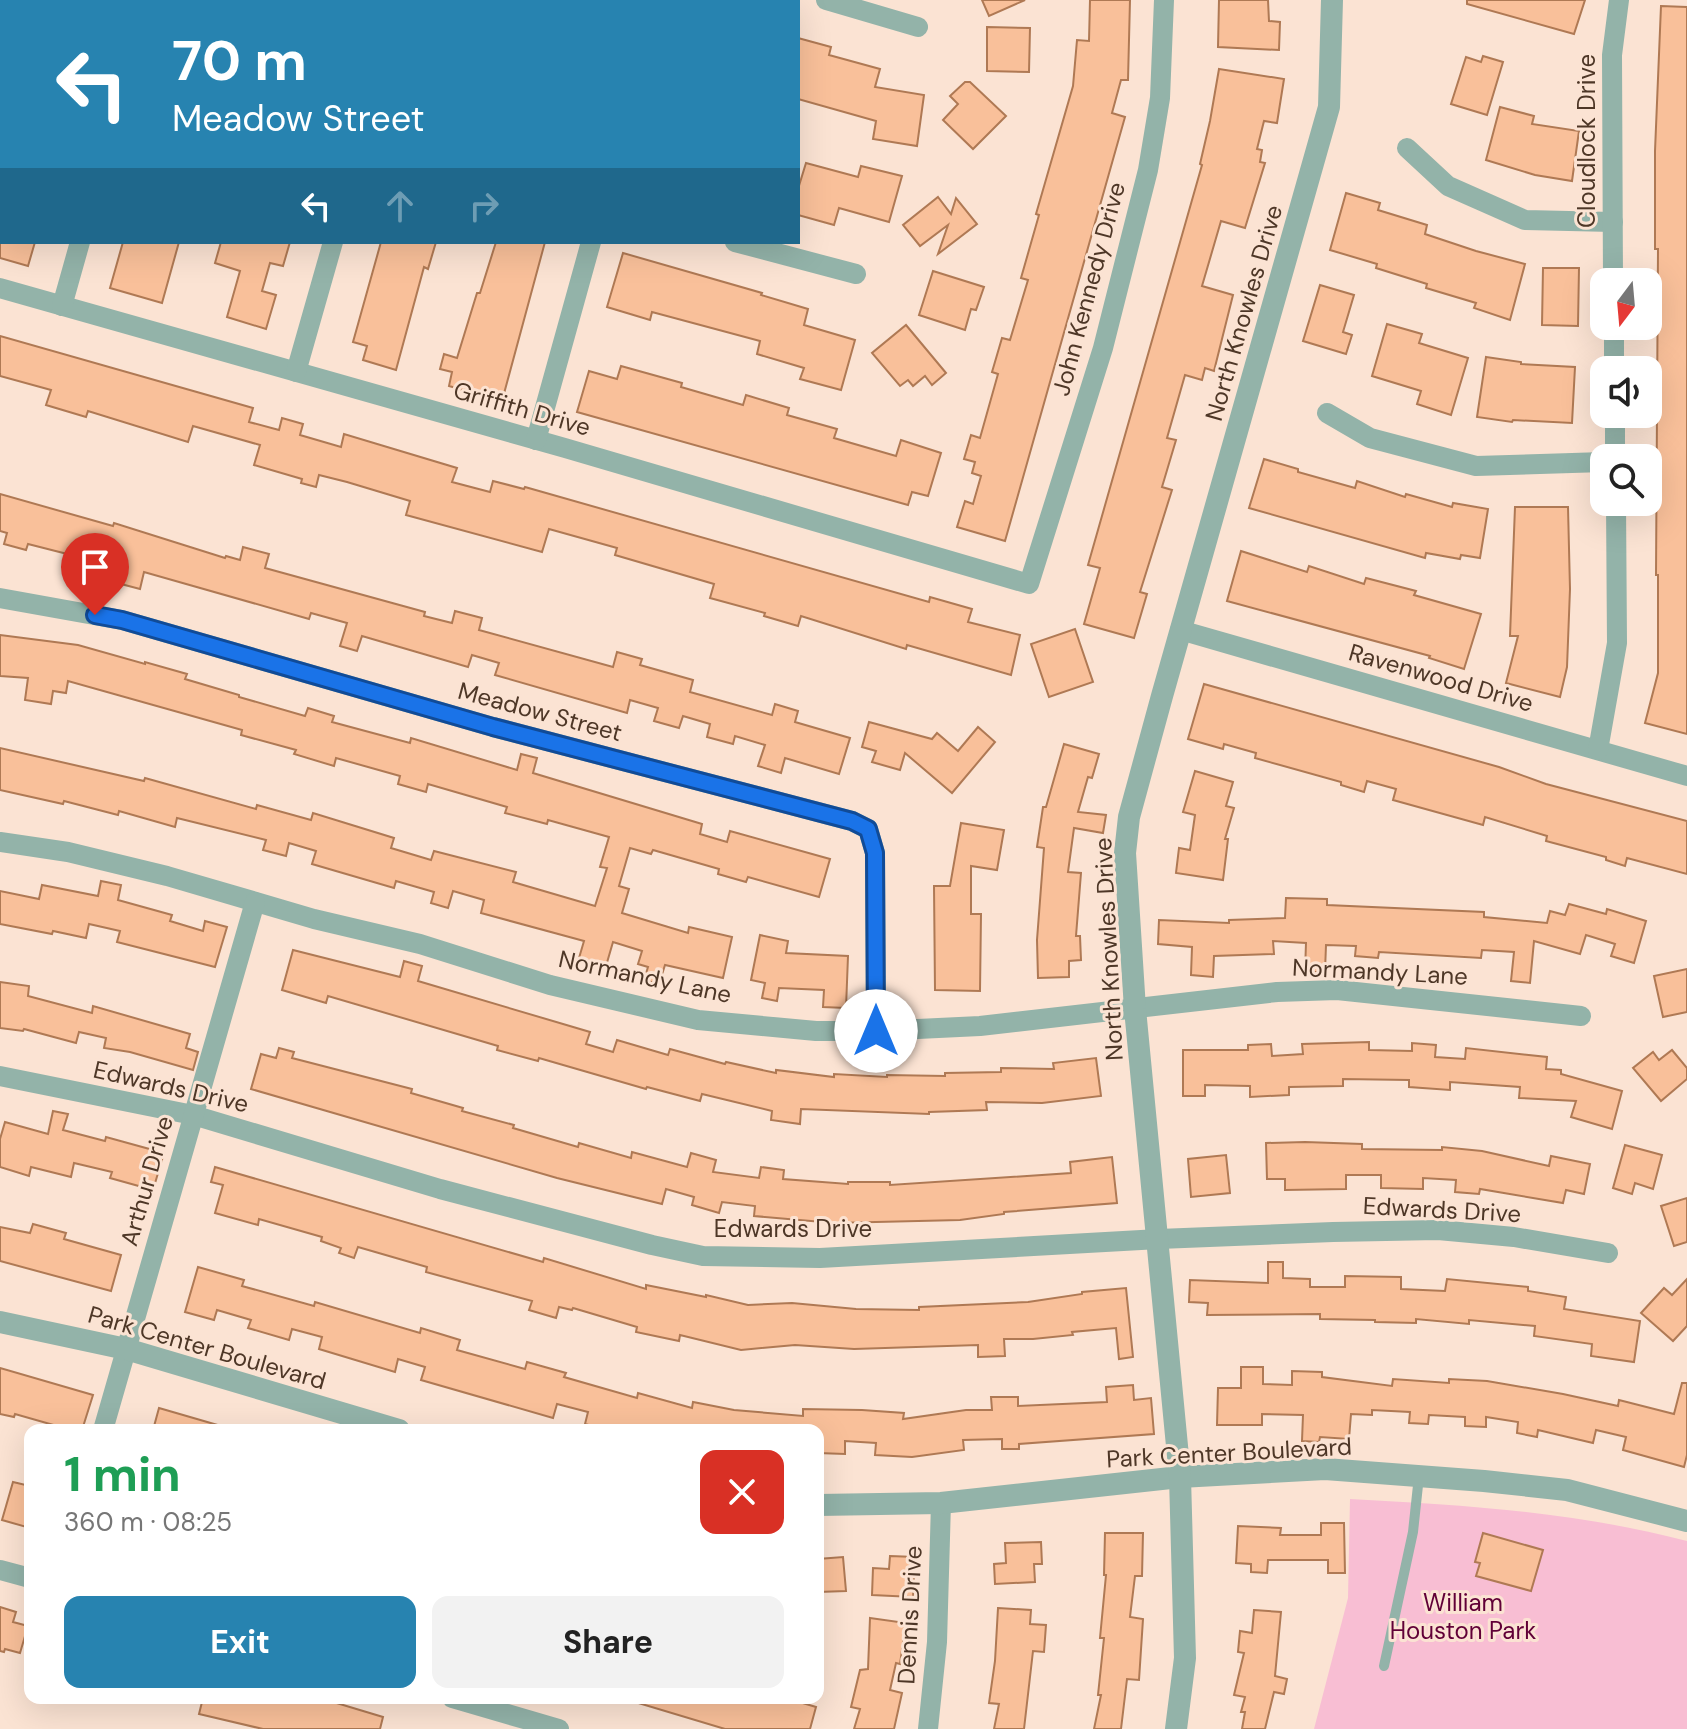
<!DOCTYPE html>
<html lang="en">
<head>
<meta charset="utf-8">
<style>
  body { margin:0; font-family:"DM Sans",sans-serif; background:#f2f2f2; color:#222; height:100vh; display:flex; flex-direction:column; font-size:30px; white-space:nowrap }
  * { box-sizing:border-box; margin:0 }
  p { font-size:26px; color:#767676 }
  .icon { flex:none; width:44px; height:44px; fill:none; stroke:currentColor; stroke-width:2; stroke-linecap:round; stroke-linejoin:round }
  .map { position:relative; flex:1; overflow:hidden }
  .drawer { position:absolute; left:24px; top:1424px; width:800px; height:280px; display:flex; flex-direction:column; background:#fff; border-radius:16px; box-shadow:0 8px 32px #0002 }
  .drawer>* { flex:none }
  .hud { position:absolute; left:0px; top:0px; width:800px; height:244px; box-shadow:0 8px 32px #0002; background:#2783b0; color:#fff; overflow:hidden }
  .needle { width:52px; rotate:196deg }
  .fabs { position:absolute; left:1590px; top:268px; display:grid; gap:16px }
  .fabs a { display:grid; place-items:center; width:72px; height:72px; border-radius:16px; background:#fff; box-shadow:0 8px 32px #0002; font-size:40px }
  .pin { position:absolute; display:grid; place-items:center; width:68px; height:68px; color:#fff; margin:-82px -34px; border-radius:50% 50% 50% 0; rotate:-45deg; box-shadow:0 0 8px #0007 }
  .pin .icon { rotate:45deg }
  .me { position:absolute; width:88px; margin:-44px; rotate:0deg; stroke-linejoin:round; filter:drop-shadow(0 0 6px #0008) }
  .turn { display:flex; align-items:center; gap:28px; height:168px; padding:0 40px; font-size:36px }
  .turn .icon { width:104px; height:104px; stroke-width:2.5 }
  .turn b { display:block; font-size:56px; line-height:68px }
  .lanes { display:flex; align-items:center; height:76px; padding:0 40px; background:#0003; justify-content:center; gap:40px; direction:ltr }
  .lanes .off { opacity:.35 }
  .round { display:grid; place-items:center; flex:none; width:84px; height:84px; border-radius:16px; background:#f2f2f2 }
  .headline { display:flex; align-items:center; justify-content:space-between; height:136px; padding:0 40px }
  h1 { font-size:48px; font-weight:700; line-height:60px; color:#1e9e55 }
  .action { display:flex; gap:16px; margin-top:auto; padding:16px 40px }
  .action a { flex:1; height:92px; border-radius:16px; background:#2783b0; color:#fff; font-size:32px; font-weight:700; line-height:92px; text-align:center }
  .action a+a { background:#f2f2f2; color:#222 }
  .map>svg:first-child { display:block }
</style>
</head>
<body>
<div class="map">
<svg width="1687" height="1729" viewBox="0 0 1687 1729">
  <rect width="100%" height="100%" fill="#fbe3d3"/>
  <path fill="#f8bed3" d="M1350 1499C1463 1505 1577 1512 1687 1541V1729H1314L1348 1598Z"/>
  <g fill="#f9c09a" stroke="#af7954" stroke-width="2">
    <path d="M982 0H1025L989 16Z"/>
    <path d="M1090 0H1130L1128 80H1121L1112 113 1125 117 1005 541 957 527 965 501 973 504 981 476 972 473 975 462 964 459 971 435 980 438 998 374 992 372 1002 338 1010 340 1028 280 1021 278 1039 215 1036 214 1073 86 1077 40 1089 41Z"/>
    <path d="M1219 0H1268L1269 21 1280 22 1279 50 1218 47Z"/>
    <path d="M1467 0H1585L1574 34 1467 4Z"/>
    <path d="M1661 6 1687 7V734L1645 723 1658 673V575H1656L1658 249H1655V151Z"/>
    <path d="M987 27 1030 28 1029 72 987 71Z"/>
    <path d="M798 38 831 47 829 55 880 69 875 87 924 95 917 146 873 139 876 121 798 99Z"/>
    <path d="M1483 56 1503 62 1487 115 1451 104 1466 57 1481 62Z"/>
    <path d="M1219 69 1284 79 1277 123 1264 121 1257 149 1262 150 1260 162 1265 163 1245 228 1221 221 1202 286 1233 295 1214 371 1205 368 1202 380 1185 375 1167 438 1176 440 1162 487 1172 490 1140 592 1147 594 1134 638 1084 624 1100 568 1088 565 1202 165 1200 164 1210 121Z"/>
    <path d="M965 82H970L1006 116 973 149 943 120 958 104 950 96Z"/>
    <path d="M1500 107 1534 116 1532 124 1579 131 1572 181 1535 175 1486 160Z"/>
    <path d="M806 163 858 177 861 166 902 176 889 222 839 208 834 225 798 215V189Z"/>
    <path d="M1346 193 1380 203 1378 210 1427 225 1425 234 1476 251 1525 264 1510 320 1474 308 1476 303 1426 288 1427 284 1376 268 1377 264 1330 250Z"/>
    <path d="M938 197 951 214 956 198 977 224 938 254 948 225 920 246 903 225Z"/>
    <path d="M0 242H35L28 266 0 258Z"/>
    <path d="M123 242H179L162 303 110 288Z"/>
    <path d="M221 242H290L283 266 270 263 262 291 276 295 266 329 227 317 240 271 215 263Z"/>
    <path d="M381 242H436L428 269 424 267 396 370 363 360 367 346 353 342Z"/>
    <path d="M496 242H545L502 401 449 386 452 372 440 369 444 354 457 358 477 293H480Z"/>
    <path d="M623 253 762 293 761 295 808 309 804 325 855 340 841 390 800 379 804 368 757 354 760 341 652 312 650 320 607 307Z"/>
    <path d="M1543 268H1579L1578 326 1542 325Z"/>
    <path d="M933 271 984 287 976 310 971 309 965 330 919 315Z"/>
    <path d="M1320 285 1354 295 1343 332 1352 335 1346 354 1303 341Z"/>
    <path d="M1387 324 1422 334 1419 343 1468 358 1451 415 1417 404 1421 391 1372 376Z"/>
    <path d="M906 325 946 373 932 385 925 376 913 386 908 380 900 386 872 353Z"/>
    <path d="M0 336 253 408 249 422 279 430 282 418 303 424 300 435 341 447 344 434 457 468 452 482 490 492 493 481 524 489 525 487 929 602 930 597 972 609 968 622 1020 635 1011 675 907 645 906 649 801 616 798 626 764 616 765 613 710 598 714 584 615 555 617 548 549 529 542 552 406 515 410 501 347 482 319 475 316 487 301 483 302 479 254 465 260 445 193 426 188 442 88 411 86 417 46 405 51 390 0 376Z"/>
    <path d="M1486 357 1521 362V364L1575 367 1572 423 1513 420 1512 422 1477 417Z"/>
    <path d="M621 366 682 383 681 387 743 405 746 395 789 408 787 415 837 429 834 438 896 456 901 440 941 453 928 496 912 492 908 505 577 412 589 371 617 379Z"/>
    <path d="M1264 459 1298 469V472L1355 488 1357 481 1405 497 1406 494 1452 507 1453 503 1488 509 1480 558 1461 555 1460 559 1426 553 1425 558 1249 508Z"/>
    <path d="M0 494 113 526 114 523 225 558 226 556 240 560 243 547 269 554 265 568 425 612 424 616 452 623 455 611 482 618 479 630 613 667 617 652 642 659 640 665 693 680 690 692 772 715 775 704 798 711 795 722 850 738 839 774 785 758 781 773 758 766 765 745 735 736 733 744 707 737 710 724 683 716 679 728 654 721 658 708 630 700 627 713 495 675 499 663 472 655 468 667 362 636 357 651 340 646 347 623 311 613 309 619 144 572 140 589 121 584 126 566 84 554 83 558 28 544 26 550 4 544 7 533 0 531Z"/>
    <path d="M1515 507H1568L1570 589 1567 667 1560 697 1506 683 1518 636H1510Z"/>
    <path d="M1241 551 1307 572 1309 566 1364 584 1366 578 1416 591 1414 595 1481 614 1464 669 1429 658 1430 656 1227 601Z"/>
    <path d="M1075 629 1093 682 1049 697 1031 644Z"/>
    <path d="M0 635 78 645 145 664V662L187 674 185 679 239 695V697L305 716 308 708 334 716 332 722 410 743 411 738 517 770 521 754 537 758 533 773 702 824 700 834 727 842 730 831 830 859 819 897 748 877 746 882 718 874 719 869 653 850 651 854 630 848 619 886 629 889 622 913 688 933 689 927 732 937 723 978 665 965 659 984 644 980 648 967 638 964 642 951 613 942 606 966 579 958 584 941 481 913 484 900 453 891 448 908 431 903 434 892 396 881 394 888 312 864 316 851 289 843 286 856 263 850 266 840 177 818 175 827 119 811 118 815 64 801 63 804 0 790V748L144 781 145 778 256 809 257 805 311 820 313 813 394 838 391 848 431 860 434 851 516 872 513 882 595 906 607 868 600 867 609 837 548 820 547 824 505 813 507 807 428 784 426 792 398 784 400 776 336 758 334 766 294 754 296 750 241 735 242 730 68 681 66 693 53 691 51 704 25 700 28 678 0 676Z"/>
    <path d="M1204 684 1499 767 1546 784 1687 821V874L1627 858 1625 866 1606 860V857L1546 841 1547 836 1485 817 1483 825 1393 800 1396 789 1367 781 1364 792 1341 785V782L1255 758 1256 753 1224 744 1223 749 1188 739Z"/>
    <path d="M869 722 932 739 937 733 958 751 978 727 995 742 952 793 905 753 900 770 872 762 876 751 862 747Z"/>
    <path d="M1064 744 1099 754 1092 778 1088 777 1078 812 1106 815 1103 833 1074 828 1068 872 1081 873 1076 936H1080L1081 960 1069 961V977L1038 978 1037 940 1044 848 1037 847 1043 807H1046Z"/>
    <path d="M1195 771 1233 782 1226 806 1234 808 1225 839H1228L1223 880 1176 873 1179 848 1190 850 1195 815 1183 812Z"/>
    <path d="M961 823 1004 830 997 870 971 866V914H981L980 991 935 990 934 886H950Z"/>
    <path d="M101 881 121 885 118 900 172 915 170 921 203 931 205 921 227 927 215 967 117 942 120 931 89 924 86 938 53 931 52 934 0 924V891L39 899 42 885 98 896Z"/>
    <path d="M1286 898 1327 899V905L1484 912V917L1547 923 1550 911 1565 915 1569 904 1606 914 1607 909 1646 921 1634 963 1611 956 1615 944 1586 935 1580 954 1534 941 1530 983 1511 981 1514 952 1482 950 1481 958 1379 952 1378 958 1355 956 1356 946 1326 945 1325 972H1305L1306 943 1273 941 1274 954 1214 956 1213 977 1191 975 1192 947 1158 944 1159 920 1229 923V920L1285 918Z"/>
    <path d="M760 935 788 941 786 953 848 956 846 1008 823 1007 824 990 779 988 777 1001 762 998 765 983 751 980Z"/>
    <path d="M293 950 400 977 404 961 422 966 418 981 590 1032 586 1044 613 1052 617 1040 668 1055 670 1049 725 1064 726 1062 776 1073V1070L834 1077V1074L887 1077V1075L945 1076V1073L1001 1072V1068L1054 1069 1053 1063 1096 1058 1101 1096 1042 1103 986 1102 987 1110 929 1112V1114L801 1109 800 1124 771 1120 772 1111 702 1094 700 1101 647 1087 646 1089 539 1058 538 1061 497 1050 498 1046 328 996 326 1003 282 990Z"/>
    <path d="M1687 969V1012L1663 1017 1654 976Z"/>
    <path d="M0 982 29 986 28 996 92 1013 93 1006 190 1034 186 1048 198 1052 193 1070 130 1052 104 1048 106 1038 79 1032 76 1043 24 1029 23 1031 0 1028Z"/>
    <path d="M1369 1042V1050L1412 1051V1043L1436 1045 1435 1057 1465 1059 1466 1048 1547 1057 1546 1069 1561 1070V1074L1622 1091 1612 1129 1571 1117 1576 1101 1519 1098 1520 1087 1450 1082V1090L1409 1087V1080L1343 1079V1086L1289 1087V1095L1250 1097V1086L1205 1085V1096H1183V1050H1248V1045L1271 1044 1272 1056 1303 1054 1302 1044Z"/>
    <path d="M279 1048 294 1052 292 1058 412 1089 411 1093 463 1108 462 1111 514 1125 513 1128 578 1147 579 1143 631 1158 632 1152 687 1167 691 1153 716 1160 713 1172 759 1178 761 1167 784 1170 783 1179 848 1184V1182H890V1185L1071 1173 1070 1162 1112 1157 1117 1203 1004 1212V1214L960 1220 834 1223 754 1216 755 1206 722 1202 719 1213 692 1205 694 1197 666 1189 662 1204 557 1178 251 1089 261 1054 276 1058Z"/>
    <path d="M1672 1050 1687 1068V1079L1661 1101 1633 1068 1653 1052 1659 1060Z"/>
    <path d="M53 1111 68 1114 63 1130 105 1141 106 1137 164 1153 153 1190 110 1178 112 1172 74 1163 71 1177 31 1167 29 1176 0 1167V1139L5 1122 48 1134Z"/>
    <path d="M1305 1142 1362 1144V1149L1442 1150V1147L1482 1151 1549 1166 1551 1156 1590 1164 1584 1194 1566 1190 1563 1203 1480 1189 1479 1194 1455 1192 1456 1180 1423 1178V1189L1381 1188V1175H1346V1189L1285 1190V1179H1267L1266 1143Z"/>
    <path d="M1625 1145 1662 1155 1653 1189 1635 1183 1632 1194 1613 1188Z"/>
    <path d="M1226 1155 1230 1193 1191 1197 1188 1159Z"/>
    <path d="M215 1167 543 1262 544 1258 646 1289V1285L706 1297V1295L748 1305 792 1303 856 1309 919 1310V1307L1028 1302 1082 1294V1292L1126 1288 1133 1357 1119 1359 1116 1328 1072 1332 1073 1335 1033 1339H1004L1005 1356 978 1357V1345L854 1349 795 1345 741 1350 680 1335 679 1341 636 1332 637 1327 573 1308 572 1310 559 1307 556 1318 529 1310 532 1301 426 1272 427 1267 358 1247 354 1258 339 1253 341 1248 321 1241 322 1237 259 1219 258 1225 215 1213 223 1185 211 1182Z"/>
    <path d="M1687 1198V1242L1674 1246 1661 1206Z"/>
    <path d="M33 1224 66 1233 64 1239 121 1255 111 1291 0 1261V1227L30 1233Z"/>
    <path d="M1268 1262H1283V1278L1310 1279V1287H1345V1276L1401 1277V1289L1445 1291 1447 1279 1528 1287V1291L1566 1297 1564 1309 1640 1321 1634 1362 1591 1356 1592 1344 1534 1336 1535 1326 1469 1320V1324L1416 1319V1323L1375 1322V1320L1320 1319V1314L1207 1315 1208 1303 1189 1302 1190 1280 1268 1283Z"/>
    <path d="M198 1267 244 1280 242 1286 314 1306 315 1302 420 1333 421 1328 460 1340 457 1350 525 1369 527 1362 566 1373 564 1377 637 1398 638 1393 692 1408 693 1402 734 1410 803 1416V1409L862 1410 904 1413 903 1419 966 1410H992L991 1397H1018V1406L1107 1402 1106 1387 1133 1385 1134 1400 1151 1398 1154 1434 1019 1444V1449H1002V1439L963 1440 964 1450 912 1457 875 1455 876 1443 845 1441V1454L818 1453V1430H606L585 1424 588 1412 557 1404 553 1418 421 1380 425 1367 398 1359 395 1372 319 1349 322 1337 292 1329 289 1340 248 1328 251 1320 217 1310 214 1320 185 1312Z"/>
    <path d="M1687 1279V1326L1673 1341 1641 1313 1664 1288 1672 1295Z"/>
    <path d="M1241 1367H1263V1384L1292 1385V1371L1322 1372V1377L1392 1386 1393 1379 1449 1383V1379L1487 1381 1563 1394 1618 1406 1619 1400 1674 1414 1682 1383H1687V1455L1684 1467 1623 1450 1626 1437 1596 1430 1593 1443 1538 1430 1537 1437 1517 1433 1518 1422 1486 1417V1427L1465 1426V1417L1429 1415 1428 1424 1409 1423 1410 1412 1372 1410V1415L1351 1414 1349 1439 1320 1437 1319 1442 1302 1441 1303 1415 1262 1414V1425H1217L1218 1388H1241Z"/>
    <path d="M0 1368 93 1395 82 1430H71L15 1414 14 1417 0 1414Z"/>
    <path d="M159 1408 221 1426 220 1430H153Z"/>
    <path d="M13 1482 30 1486V1528L2 1520Z"/>
    <path d="M1321 1523H1344L1345 1573H1328V1560H1268L1267 1573 1251 1572V1564L1236 1563 1238 1526 1281 1528 1280 1535H1321Z"/>
    <path d="M1105 1533H1143L1142 1576H1135L1130 1617 1143 1619 1139 1680 1127 1679 1121 1729H1094L1101 1695H1098L1104 1638H1100L1106 1575H1104Z"/>
    <path d="M1483 1533 1543 1550 1531 1591 1476 1576 1480 1563 1475 1562Z"/>
    <path d="M1041 1542 1042 1564H1034L1035 1582 995 1584 994 1564 1006 1563 1005 1543Z"/>
    <path d="M890 1556 915 1557 913 1597 872 1595 873 1568 889 1569Z"/>
    <path d="M843 1557 846 1591 818 1592V1559Z"/>
    <path d="M0 1607 16 1612 13 1622 28 1626 20 1653 5 1649 4 1652 0 1651Z"/>
    <path d="M998 1608 1031 1610 1030 1624 1046 1625 1044 1652 1033 1651 1024 1729H994L999 1704 989 1703 995 1661Z"/>
    <path d="M1254 1610 1281 1612 1275 1676 1287 1679 1284 1694 1274 1692 1265 1729H1242L1245 1712H1241L1245 1697 1234 1695 1244 1653 1238 1652 1240 1631 1252 1633Z"/>
    <path d="M870 1618 906 1623 900 1664 896 1663 890 1690 902 1693 894 1729H854L860 1709 851 1707 860 1670 868 1669Z"/>
    <path d="M203 1698H320L383 1717 380 1729H263L199 1714Z"/>
    <path d="M635 1698H786L816 1707 810 1729H725L635 1702Z"/>
  </g>
  <g fill="none" stroke-linecap="round" stroke-linejoin="round">
    <path stroke="#93b3a9" stroke-width="10" d="M1384 1666 1413 1532 1419 1476"/>
    <g stroke="#93b3a9" stroke-width="20">
      <path d="M826 0 918 27"/>
      <path d="M147 2V0"/>
      <path d="M400 2 401 0"/>
      <path d="M658 2 659 0"/>
      <path d="M1407 148 1448 186 1525 220 1613 222"/>
      <path d="M735 242 856 274"/>
      <path d="M1613 282 1612 55 1619 0"/>
      <path d="M0 288 565 448 1029 584 1103 348 1148 170 1160 98 1164 0"/>
      <path d="M62 306 80 242"/>
      <path d="M1614 326V370"/>
      <path d="M296 372 333 242"/>
      <path d="M1327 413 1370 438 1476 466 1604 462"/>
      <path d="M1615 414V458"/>
      <path d="M536 440 591 242"/>
      <path d="M0 598 122 620 493 727 852 821 868 829 875 853 876 1031"/>
      <path d="M1180 630 1687 776"/>
      <path d="M1598 750 1617 643 1616 502"/>
      <path d="M0 842 68 852 167 876 314 919 420 944 550 985 698 1020 816 1031H876L980 1026 1277 992 1337 990 1581 1016"/>
      <path d="M0 1076 193 1115 440 1189 652 1245 703 1256 820 1258 1159 1239 1333 1232 1438 1230 1514 1237 1608 1253"/>
      <path d="M103 1430 255 902"/>
      <path d="M0 1570 30 1578"/>
      <path d="M452 1698 559 1729"/>
      <path d="M928 1729 937 1642 941 1503"/>
    </g>
    <g stroke="#93b3a9" stroke-width="22">
      <path d="M0 1322 126 1349 399 1430"/>
      <path d="M818 1505 941 1503 1180 1477 1325 1469 1484 1481 1567 1490 1687 1521"/>
      <path d="M1176 1729 1185 1658 1180 1477 1135 1009 1125 853 1129 817 1162 696 1329 107 1332 0"/>
    </g>
  </g>
  <g fill="none" stroke-linecap="round" stroke-linejoin="round">
    <defs>
      <path id="route" d="M95 615 122 620 493 727 852 821 868 829 875 853 876 1031"/>
    </defs>
    <use href="#route" stroke="#114b97" stroke-width="20"/>
    <use href="#route" stroke="#1a73e8" stroke-width="14"/>
  </g>
  <g text-anchor="middle" stroke-width="6" stroke-linejoin="round" paint-order="stroke">
    <g font-size="24" fill="#4e3727" stroke="#fbe3d3">
      <text transform="translate(1587 141) rotate(-90)" y="8">Cloudlock Drive</text>
      <text transform="translate(1089 289) rotate(-75)" y="8">John Kennedy Drive</text>
      <text transform="translate(1244 313) rotate(-74)" y="8">North Knowles Drive</text>
      <text transform="translate(522 409) rotate(16)" y="8">Griffith Drive</text>
      <text transform="translate(1441 678) rotate(16)" y="8">Ravenwood Drive</text>
      <text transform="translate(540 712) rotate(15)" y="8">Meadow Street</text>
      <text transform="translate(1109 949) rotate(-93)" y="8">North Knowles Drive</text>
      <text transform="translate(1380 972) rotate(3)" y="8">Normandy Lane</text>
      <text transform="translate(645 977) rotate(12)" y="8">Normandy Lane</text>
      <text transform="translate(171 1087) rotate(13)" y="8">Edwards Drive</text>
      <text transform="translate(147 1181) rotate(-74)" y="8">Arthur Drive</text>
      <text transform="translate(1442 1210) rotate(3)" y="8">Edwards Drive</text>
      <text x="793" y="1237">Edwards Drive</text>
      <text transform="translate(207 1348) rotate(16)" y="8">Park Center Boulevard</text>
      <text transform="translate(1229 1453) rotate(-3)" y="8">Park Center Boulevard</text>
      <text transform="translate(910 1615) rotate(-87)" y="8">Dennis Drive</text>
    </g>
    <g font-size="24" fill="#610037" stroke="#fbe3d3">
      <text x="1463" y="1611">William<tspan x="1463" dy="28">Houston Park</tspan></text>
    </g>
  </g>
</svg>
<div class="fabs">
<a><svg class="needle" viewBox="-14 -14 28 28"><path d="M0-13l5 13h-10z" fill="#e53935"/><path d="M0 13l5-13h-10z" fill="#767676"/></svg></a>
<a><svg class="icon" aria-label="sound" viewBox="0 0 24 24"><path d="M4 9h4l5-4v14l-5-4H4zM17 9q2 3 0 6"/></svg></a>
<a><svg class="icon" aria-label="search" viewBox="0 0 24 24"><circle cx="10" cy="10" r="6"/><path d="M15 15l6 6"/></svg></a>
</div>
<div class="pin" style="left:95px;top:615px;background:#d93025"><svg class="icon" aria-label="arrive" viewBox="0 0 24 24"><path d="M6 21V4h12l-3 4 3 4H6"/></svg></div>
<svg class="me" style="left:876px;top:1031px" viewBox="-20 -20 40 40"><circle r="19" fill="#fff"/><path d="M0-13L10 11 0 6-10 11z" fill="#1a73e8"/></svg>
<div class="hud">
<div class="turn"><svg class="icon" aria-label="left" viewBox="0 0 24 24"><path d="M17 20v-9H6M10 6l-5 5 5 5"/></svg><div><b>70 m</b>Meadow Street</div></div>
<div class="lanes"><svg class="icon" aria-label="left" viewBox="0 0 24 24"><path d="M17 20v-9H6M10 6l-5 5 5 5"/></svg><svg class="icon off" aria-label="ahead" viewBox="0 0 24 24"><path d="M12 20V5M6 11l6-6 6 6"/></svg><svg class="icon off" aria-label="right" viewBox="0 0 24 24"><path d="M7 20v-9h11M14 6l5 5-5 5"/></svg></div>
</div>
<section class="drawer">
<div class="headline"><div><h1>1 min</h1><p>360 m · 08:25</p></div><a class="round" style="background:#d93025;color:#fff"><svg class="icon" aria-label="close" viewBox="0 0 24 24"><path d="M6 6l12 12M18 6L6 18"/></svg></a></div>
<div class="action"><a>Exit</a><a>Share</a></div>
</section>
</div>
</body>
</html>
